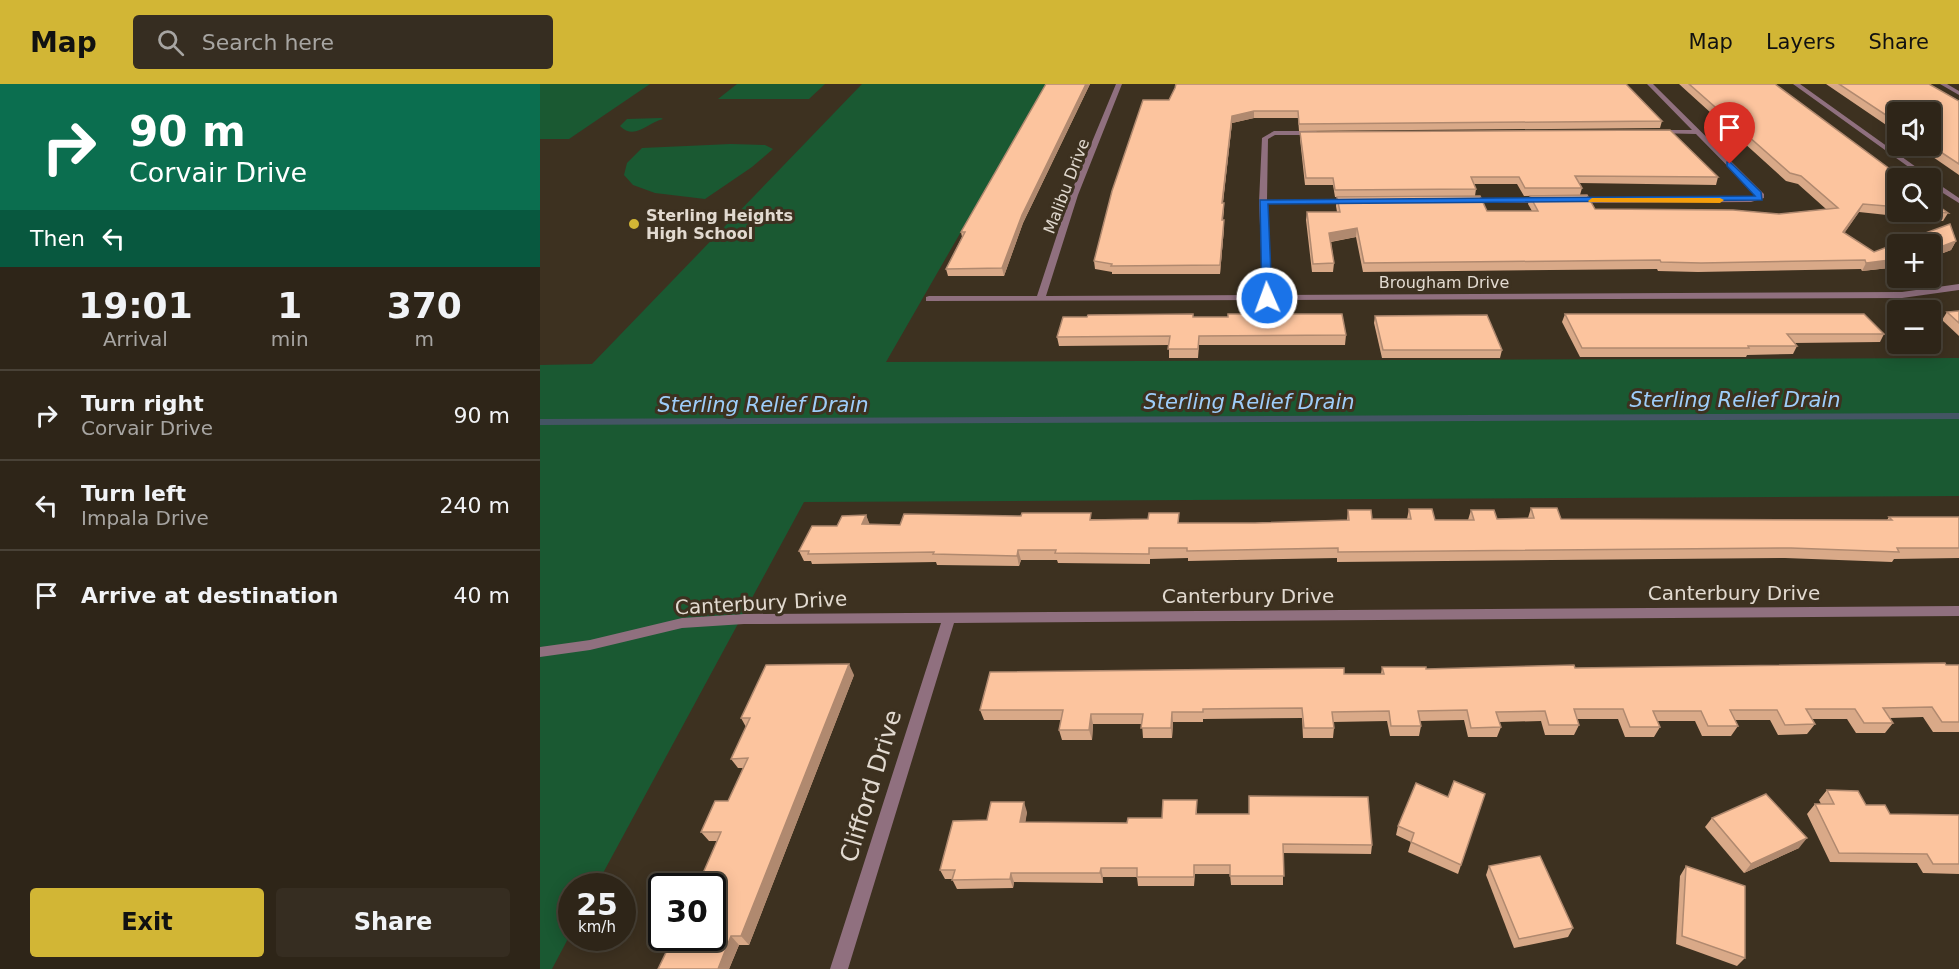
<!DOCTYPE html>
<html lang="en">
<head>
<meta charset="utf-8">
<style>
  body { margin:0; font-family:"DejaVu Sans",sans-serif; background:#362d21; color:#f1f3f6; height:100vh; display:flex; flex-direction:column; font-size:22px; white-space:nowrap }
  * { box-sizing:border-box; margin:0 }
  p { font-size:20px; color:#a7a5a2 }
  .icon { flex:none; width:33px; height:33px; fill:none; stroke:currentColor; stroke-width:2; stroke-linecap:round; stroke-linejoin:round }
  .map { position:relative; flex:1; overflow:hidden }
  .panel { display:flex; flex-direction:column; background:#2e2518; width:540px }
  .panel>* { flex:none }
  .hud { background:#0b6e4f; color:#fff; overflow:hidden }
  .buttons { position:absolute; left:1347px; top:18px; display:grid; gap:12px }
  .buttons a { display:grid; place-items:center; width:54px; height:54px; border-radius:6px; background:#2e2518; box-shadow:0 3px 15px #0003,0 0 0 2px #494237; font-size:30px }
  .speed { position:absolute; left:18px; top:789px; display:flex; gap:12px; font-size:30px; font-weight:700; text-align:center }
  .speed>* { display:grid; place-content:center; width:78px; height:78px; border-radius:50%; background:#2e2518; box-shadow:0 3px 15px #0003,0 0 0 2px #494237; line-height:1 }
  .speed small { font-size:15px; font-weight:400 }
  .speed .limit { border:3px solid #111; border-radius:9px; background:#fff; color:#111 }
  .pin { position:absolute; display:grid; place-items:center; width:51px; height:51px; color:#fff; margin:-62px -26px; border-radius:50% 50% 50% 0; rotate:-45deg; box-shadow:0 0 6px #0007 }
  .pin .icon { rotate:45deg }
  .me { position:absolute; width:66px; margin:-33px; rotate:358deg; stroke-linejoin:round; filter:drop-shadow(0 0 4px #0008) }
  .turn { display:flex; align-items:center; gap:21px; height:126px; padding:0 30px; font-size:27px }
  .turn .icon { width:78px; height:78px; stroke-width:2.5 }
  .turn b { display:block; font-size:42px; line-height:51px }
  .then { display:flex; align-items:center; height:57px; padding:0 30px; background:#0003; gap:12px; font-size:22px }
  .eta { display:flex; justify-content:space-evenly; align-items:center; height:102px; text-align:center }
  .eta b { font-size:36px; font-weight:700; line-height:42px }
  .primary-button { display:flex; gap:12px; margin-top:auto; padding:12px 30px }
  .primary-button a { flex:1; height:69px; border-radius:6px; background:#d2b635; color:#111; font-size:24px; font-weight:700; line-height:69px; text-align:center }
  .primary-button a+a { background:#362d21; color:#f1f3f6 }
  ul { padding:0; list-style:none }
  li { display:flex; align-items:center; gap:18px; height:90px; padding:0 30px; border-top:2px solid #494237 }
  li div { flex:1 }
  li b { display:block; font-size:22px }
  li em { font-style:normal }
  header { display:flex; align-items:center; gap:36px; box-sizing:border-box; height:84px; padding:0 30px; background:#d2b635; color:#111 }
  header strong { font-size:28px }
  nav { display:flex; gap:33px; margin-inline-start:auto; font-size:21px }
  .search { width:420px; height:54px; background:#362d21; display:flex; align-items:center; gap:15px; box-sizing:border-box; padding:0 21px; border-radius:6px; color:#a7a5a2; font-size:22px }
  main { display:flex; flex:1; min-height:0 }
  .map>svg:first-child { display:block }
</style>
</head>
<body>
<header>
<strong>Map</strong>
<div class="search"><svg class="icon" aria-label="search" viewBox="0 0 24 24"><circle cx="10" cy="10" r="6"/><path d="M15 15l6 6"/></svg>Search here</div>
<nav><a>Map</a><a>Layers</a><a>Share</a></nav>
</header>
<main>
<section class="panel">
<div class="hud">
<div class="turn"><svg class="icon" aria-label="right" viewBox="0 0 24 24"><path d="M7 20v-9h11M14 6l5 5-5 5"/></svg><div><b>90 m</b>Corvair Drive</div></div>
<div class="then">Then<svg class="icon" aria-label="left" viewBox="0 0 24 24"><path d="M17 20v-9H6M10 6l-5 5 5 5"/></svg></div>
</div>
<div class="eta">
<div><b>19:01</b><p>Arrival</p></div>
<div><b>1</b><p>min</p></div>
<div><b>370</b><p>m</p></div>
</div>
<ul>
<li><svg class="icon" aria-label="right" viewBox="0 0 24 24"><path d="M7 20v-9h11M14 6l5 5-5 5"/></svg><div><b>Turn right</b><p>Corvair Drive</p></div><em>90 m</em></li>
<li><svg class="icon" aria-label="left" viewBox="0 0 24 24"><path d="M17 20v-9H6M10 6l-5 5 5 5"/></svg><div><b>Turn left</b><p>Impala Drive</p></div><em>240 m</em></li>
<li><svg class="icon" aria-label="arrive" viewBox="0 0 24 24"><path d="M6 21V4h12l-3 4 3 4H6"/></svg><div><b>Arrive at destination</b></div><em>40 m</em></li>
</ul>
<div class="primary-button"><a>Exit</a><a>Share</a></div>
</section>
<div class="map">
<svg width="1419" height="885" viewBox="0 0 1419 885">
  <rect width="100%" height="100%" fill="#3d3120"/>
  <g fill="#1a5932">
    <path d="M0 0H110L29 55H0Z"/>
    <path d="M197 0H285L269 15H178Z"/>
    <path d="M322 0H506L346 278 1419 274V412L264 418 56 802H32L31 849 12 885H0V281L52 280Z"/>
    <path d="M121 34 123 35C108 38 95 57 80 42L87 35Z"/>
    <path d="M191 60 225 61 233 65 212 83 165 115 115 109 93 101 84 91 87 79 102 64Z"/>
  </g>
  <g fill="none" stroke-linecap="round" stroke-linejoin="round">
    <path stroke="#445564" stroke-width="6" d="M0 338 1419 332"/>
    <g fill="#90707f" fill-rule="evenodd">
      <path d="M576 0H582L538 111 506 212 723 211 719 118 722 54 734 47H776L779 49 776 51H735L728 55 727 116H812L816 118 812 120H727L731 211 1362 208 1419 200V206L1362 214 386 217V213L389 212H497L530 111Z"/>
      <path d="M1107 0H1113L1224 110V114L1211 118 1031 119 1030 117 1034 115 1210 114 1216 111 1156 50 1115 49 1114 48 1117 46H1152Z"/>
      <path d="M1253 0H1260L1390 93 1391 95 1419 114V119L1390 101V94H1384Z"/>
      <path d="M1400 0H1407L1419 7V11Z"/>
      <path d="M923 115H1004L1008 117 1004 119H926L922 117Z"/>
      <path d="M1419 522V532L414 539 308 885H290L401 539 204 540 142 544 50 566 0 573V563L50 556 142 534 204 530Z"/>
    </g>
  </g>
  <g fill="#d9a988">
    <path d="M506 0H550L483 139 464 192H408L406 185 422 153 421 148Z"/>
    <path d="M1139 0H1235L1362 94H1358V128H1390V116L1408 129 1403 137 1319 128 1304 149 1334 168 1410 140 1416 157 1411 166 1390 174V160H1358V183L1322 187 1321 185 1158 188 1118 187 1117 185 823 188 816 153 791 158 794 179 793 188H772L766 136 767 128H797L796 122 797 113 940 112 947 127H992L988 120 990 112 1047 111 1055 125 1193 126 1239 130 1286 125 1258 100 1246 97Z"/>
    <path d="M1286 0H1389L1419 17V91L1377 62H1390L1358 28V49Z"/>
    <path d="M603 16 1122 37 1120 44 759 47 758 34H714L692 39 683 119 684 126 683 136H684V144L680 190H572V188L555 185 554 177Z"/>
    <path d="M760 48 1178 93 1176 101 1039 99 1042 104 1040 111 984 112 977 100H934L936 105 935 112 795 113 793 101H765L760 55Z"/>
    <path d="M1419 227V252L1402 236 1407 228Z"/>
    <path d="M1025 230 1344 250 1340 258 1254 259 1257 262 1253 270 1207 271 1206 273H1040L1022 238Z"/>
    <path d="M835 232 962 266 960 274H842L834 239Z"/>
    <path d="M653 233 806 251 805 261H659L658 274H629V261L519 262 517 253Z"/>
    <path d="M991 424 1021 435 1347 436 1349 433H1419V474L1354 475 1352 478 1245 474 797 478V474L648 477V474L610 475V480L518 479 517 476H481L479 482 397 481 396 478 272 480 271 477H264L259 467 297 442 326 431 329 440 360 441 481 432 639 439H715L807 436 808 426 832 435H867L869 425 895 436H928L931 426 957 435 988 434Z"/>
    <path d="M1419 581V648H1393L1383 633 1350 634 1353 639 1345 649H1316L1307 635H1272L1275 640 1267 650 1238 651 1230 636H1195L1198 642 1191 652H1162L1155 637H1117L1120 643 1114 653H1085L1078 635H1037L1039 641 1034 651H1005L1001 637 959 638 961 643 957 653H928L924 636 880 637 881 642 879 652H850L847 637 793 638 794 644 793 654H763L762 634 663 635V638H633L632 654H603L602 640H553L552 656H522L519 646 521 636H444L440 626 804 590H841L842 583 886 585 1035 584Z"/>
    <path d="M314 591 209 861H199L189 885 160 796 177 757H169L161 748 188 717 203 684H198L191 675 206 643 201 634Z"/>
    <path d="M1287 706 1350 730 1419 731V790L1383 789 1377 779 1290 778 1267 730 1275 720H1281L1279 716Z"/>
    <path d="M945 710 918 790 868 768 871 758 856 751 858 742 908 713Z"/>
    <path d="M657 725V730L832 761 831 770 743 769V801H691L690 790H655L654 802H598L597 793H563V799L474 798 473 804 417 805 412 795H405L400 786 447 736 487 728 485 738 587 739 622 734Z"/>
    <path d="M1172 734 1259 764 1204 789 1165 743Z"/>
    <path d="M949 782 1033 844 1028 853 974 864 946 791Z"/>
    <path d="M1146 782 1205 874 1197 882 1136 860 1140 792Z"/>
  </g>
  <g fill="#b0896f">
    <path d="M546 0H550L483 139 464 192 462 184 482 131Z"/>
    <path d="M714 27V34L692 39 682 126V119L692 32Z"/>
    <path d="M1323 120 1319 128 1299 157 1303 148Z"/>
    <path d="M684 136V144L680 190V181Z"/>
    <path d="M817 144 816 153 789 158V149Z"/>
    <path d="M1416 157 1411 166 1390 174V167Z"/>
    <path d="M1358 175V183L1322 187 1326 179Z"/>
    <path d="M326 431 330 441 322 440Z"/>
    <path d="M478 466 481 476 479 482 477 472Z"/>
    <path d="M309 580 314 591 209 861 201 852Z"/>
    <path d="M632 628 633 638 632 654 631 644Z"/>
    <path d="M551 630 553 640 552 656 549 646Z"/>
    <path d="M484 718 487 728 484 748 480 738Z"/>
    <path d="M1267 754 1259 764 1204 789 1211 780Z"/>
    <path d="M561 784 563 793V799L560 789Z"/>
    <path d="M471 789 474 798 473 804 470 795Z"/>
    <path d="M191 852 199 861 189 885H178Z"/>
  </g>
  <g fill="#fcc49e" stroke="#b0896f" stroke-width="1.5">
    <path d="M506 0H546L482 131 462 184 406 185 425 148H421Z"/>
    <path d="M636 0H1086L1122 37 759 40 758 27H714L692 32 682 119H684L682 136H684L680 181 571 182 572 180 554 177 572 107 603 16H629L635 4Z"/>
    <path d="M1149 0H1235L1362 94H1358V123L1323 120 1303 148 1334 168 1410 140 1416 157 1390 167V160H1358V175L1326 179 1325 176 1161 179 1121 178 1120 176 824 179 817 144 789 149 794 179 773 180 767 128H800L797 113 940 112 947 127H998L990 112 1047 111 1055 125 1193 126 1239 130 1298 124 1261 92 1250 89Z"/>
    <path d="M1299 0H1389L1419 17V80L1390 61V28H1358V39Z"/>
    <path d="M1130 46 1178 93 1035 92 1042 104H985L979 93H931L936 105 795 106 793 94H766L760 48Z"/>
    <path d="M1390 116 1408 129 1390 127Z"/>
    <path d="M1419 227V239L1407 228Z"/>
    <path d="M653 230V233H688V230H802L806 251 659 252 658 265H628L630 252 517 253 523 233H547L548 231Z"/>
    <path d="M1025 230H1324L1344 250H1247L1257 262H1208L1209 264H1042Z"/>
    <path d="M947 231 962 266H843L835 232Z"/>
    <path d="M991 424H1017L1021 435 1352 436 1349 433H1419V464H1357L1359 468 1251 464 798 468V464L647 467V464H609V470L515 469 516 466H478L477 472 393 470 394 468 268 470 269 467H259L272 442H297L302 432 326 431 322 440 360 441 364 430 481 432 482 429H551L550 436 608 435 609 429H639L638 439H715L809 436 808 426H831L832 435H871L869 425H892L895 436H934L931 426H954L957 435 994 434Z"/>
    <path d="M1405 579 1406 581H1419V638H1402L1392 623 1343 624 1353 639H1324L1315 625H1266L1275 640 1245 641 1237 626H1190L1198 642H1168L1161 627H1113L1120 643H1090L1083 625H1034L1039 641H1009L1005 627 956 628 961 643 931 644 927 626 878 627 881 642H851L849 627 792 628 794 644H764L762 624 663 625V628H632L631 644H601L603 630H551L549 646H519L523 626H440L450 588 804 584V590H844L842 583H886V585L1034 581 1035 584Z"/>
    <path d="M309 580 201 852H191L178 885H118L133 854H172V802H134L137 796H160L181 748H161L175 717H188L208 674 191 675 210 634H201L226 581Z"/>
    <path d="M914 697 945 710 921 781 871 758 874 749 858 742 876 699 908 713Z"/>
    <path d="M1287 706 1318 707 1326 721H1345L1350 730 1419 731V780H1393L1387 770 1299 769 1275 720H1294Z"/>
    <path d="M1226 710 1267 754 1211 780 1172 734Z"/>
    <path d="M709 712 828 713 832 761 743 760 744 792H690V781H654V793H597V784H561L560 789H471L470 795 412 796 415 786H400L413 737 447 736 451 718H484L480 738 587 739 588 734H622L623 716H657L656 730H709Z"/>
    <path d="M1000 772 1033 844 979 855 949 782Z"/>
    <path d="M1146 782 1205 802V874L1142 852Z"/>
  </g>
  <path fill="#1a73e8" stroke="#114b97" stroke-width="1.5" d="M1190 78 1221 108 1222 116 728 120 732 214 727 217 722 214 720 116 1215 112 1187 82V78Z"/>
  <path fill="#f59e0b" d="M1052 114H1180L1184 116 1180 119 1049 118 1048 117Z"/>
  <circle fill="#d2b635" stroke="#3d3120" stroke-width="2" cx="94" cy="140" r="6"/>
  <g text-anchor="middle" stroke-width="6" stroke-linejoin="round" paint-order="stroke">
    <g font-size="16" fill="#e2dad0" stroke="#3d3120">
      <text transform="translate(526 102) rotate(-69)" y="6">Malibu Drive</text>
      <text x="904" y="204">Brougham Drive</text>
    </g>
    <g font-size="16" font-weight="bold" fill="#e2dad0" stroke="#3d3120" text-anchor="start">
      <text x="106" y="137">Sterling Heights<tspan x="106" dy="18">High School</tspan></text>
    </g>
    <g font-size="20" fill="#e2dad0" stroke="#3d3120">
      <text x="1194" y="516">Canterbury Drive</text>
      <text x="708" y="519">Canterbury Drive</text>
      <text transform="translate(221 519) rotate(-3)" y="7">Canterbury Drive</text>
    </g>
    <g font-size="21" font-style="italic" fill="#9ecdf9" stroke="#3d3120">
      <text x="1195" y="323">Sterling Relief Drain</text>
      <text x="709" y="325">Sterling Relief Drain</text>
      <text x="223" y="328">Sterling Relief Drain</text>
    </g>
    <g font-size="24" fill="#e2dad0" stroke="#3d3120">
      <text transform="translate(331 702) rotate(-73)" y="8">Clifford Drive</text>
    </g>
  </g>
</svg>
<div class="buttons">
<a><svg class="icon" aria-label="sound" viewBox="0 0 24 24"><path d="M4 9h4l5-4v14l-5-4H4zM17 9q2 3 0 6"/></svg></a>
<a><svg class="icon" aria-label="search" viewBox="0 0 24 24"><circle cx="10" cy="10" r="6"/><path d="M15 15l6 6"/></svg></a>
<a>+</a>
<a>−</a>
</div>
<div class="speed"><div>25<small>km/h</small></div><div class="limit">30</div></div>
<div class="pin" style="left:1190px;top:80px;background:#d93025"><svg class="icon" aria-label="arrive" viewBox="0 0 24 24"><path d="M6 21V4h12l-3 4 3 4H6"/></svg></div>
<svg class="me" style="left:727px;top:214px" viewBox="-20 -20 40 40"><circle r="17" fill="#1a73e8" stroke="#fff" stroke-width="3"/><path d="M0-11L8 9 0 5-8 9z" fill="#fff"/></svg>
</div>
</main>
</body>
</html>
